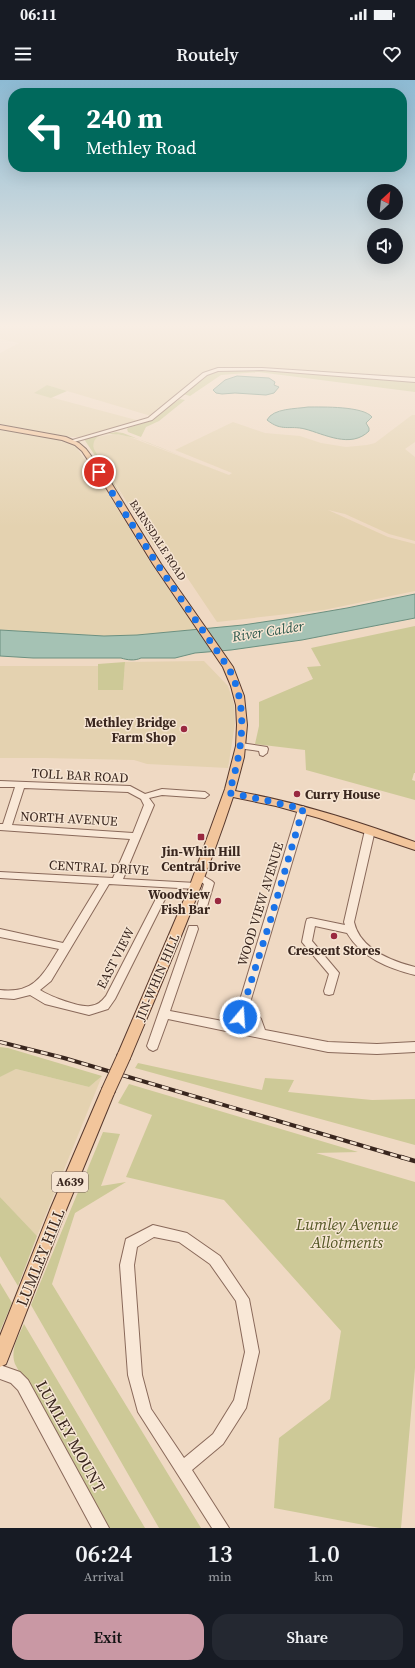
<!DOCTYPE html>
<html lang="en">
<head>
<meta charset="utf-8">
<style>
  body { margin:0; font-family:"Source Serif 4",serif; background:#242831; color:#f1f3f6; height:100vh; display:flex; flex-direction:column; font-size:15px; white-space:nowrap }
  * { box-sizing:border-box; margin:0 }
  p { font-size:13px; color:#9ea1a6 }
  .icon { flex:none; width:22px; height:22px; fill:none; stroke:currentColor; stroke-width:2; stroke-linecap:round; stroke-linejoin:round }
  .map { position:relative; height:1448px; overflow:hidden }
  .side { display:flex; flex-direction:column; background:#171b24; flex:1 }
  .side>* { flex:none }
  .guide { position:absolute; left:8px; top:8px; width:399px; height:84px; border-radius:16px; box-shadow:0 4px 16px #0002; background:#00695c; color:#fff; overflow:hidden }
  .needle { width:26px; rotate:26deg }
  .tools { position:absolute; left:367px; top:104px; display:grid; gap:8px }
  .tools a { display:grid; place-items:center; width:36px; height:36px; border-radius:50%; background:#171b24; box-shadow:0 4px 16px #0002; font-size:20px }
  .pin { position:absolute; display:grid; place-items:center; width:34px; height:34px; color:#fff; margin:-17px; border:2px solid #fff; border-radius:50%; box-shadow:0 1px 4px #0007 }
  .me { position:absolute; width:44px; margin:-22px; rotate:18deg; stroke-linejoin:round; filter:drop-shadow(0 0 3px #0008) }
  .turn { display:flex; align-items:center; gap:14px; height:84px; padding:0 12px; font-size:18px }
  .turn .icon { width:52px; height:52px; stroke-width:2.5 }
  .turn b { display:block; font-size:28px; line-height:34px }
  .eta { display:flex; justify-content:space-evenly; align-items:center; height:68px; text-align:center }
  .eta b { font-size:24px; font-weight:600; line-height:28px }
  .action { display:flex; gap:8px; margin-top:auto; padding:8px 12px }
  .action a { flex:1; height:46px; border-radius:16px; background:#c998a4; color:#111; font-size:16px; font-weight:600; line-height:46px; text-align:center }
  .action a+a { background:#242831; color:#f1f3f6 }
  .status { display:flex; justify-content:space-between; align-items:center; height:28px; padding:0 20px; background:#171b24; direction:ltr }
  .status svg { height:11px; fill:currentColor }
  header { display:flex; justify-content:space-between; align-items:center; height:52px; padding:0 12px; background:#171b24; font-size:18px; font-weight:600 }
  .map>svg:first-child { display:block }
</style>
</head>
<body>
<div class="status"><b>06:11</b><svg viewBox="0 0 49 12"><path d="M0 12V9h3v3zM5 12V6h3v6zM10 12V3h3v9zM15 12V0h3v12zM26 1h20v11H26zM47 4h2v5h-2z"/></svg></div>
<header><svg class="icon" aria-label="menu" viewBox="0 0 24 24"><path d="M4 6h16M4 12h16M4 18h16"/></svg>Routely<svg class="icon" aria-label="heart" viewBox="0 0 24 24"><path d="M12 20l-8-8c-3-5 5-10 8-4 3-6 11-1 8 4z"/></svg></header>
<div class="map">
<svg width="415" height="1448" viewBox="0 0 415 1448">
  <rect width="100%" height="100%" fill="#efd9c3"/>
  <g fill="#e4d2b0">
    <path d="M0 245H415V299L258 287 215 288 202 294 151 336 47 305 35 313 140 341 79 357H71L0 344V273L19 263 0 259Z"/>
    <path d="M412 335H415V362L405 369 415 377V461L389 454 345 434 328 430 388 457 415 464V511L324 530 217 542 166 466H154L94 369 93 363 95 358 102 356 115 354 127 356 229 395 232 393 175 370 233 342 265 353 300 356 321 363 346 367 367 365 375 363Z"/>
    <path d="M0 350 56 359 76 367 104 407 150 482 196 549 137 555 104 556 0 550Z"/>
    <path d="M204 581 228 606 234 624 235 644 228 688 147 684 134 680 45 678H0V586H98V610L123 609 125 582Z"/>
    <path d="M16 989 89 1007 102 996 37 1156 0 1117V997Z"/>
  </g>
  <g fill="#cdc997">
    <path d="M251 289 415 302V312L258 292 221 295 190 316 183 314 204 296 213 292Z"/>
    <path d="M47 305 67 311 51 318 34 313Z"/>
    <path d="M180 319 185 320 159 341 146 347 141 357 128 352 127 349 128 348 146 342Z"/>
    <path d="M116 352 123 353 229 395C207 386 185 378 164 369 151 364 139 358 126 356 114 353 90 351 94 369L123 418 84 359Z"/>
    <path d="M415 546V693H414L412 700 415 701V720L306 690 305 670 255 664 259 646V622L313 599 307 587 321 586 311 568Z"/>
    <path d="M125 582 123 610H98V584Z"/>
    <path d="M0 967 8 968 102 996 89 1007 16 989 0 997Z"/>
    <path d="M138 983 262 1010 265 998 294 1000 288 1012 372 1020 415 1019V1065L135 988Z"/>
    <path d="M129 1004 358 1072 316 1073 415 1102V1288L401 1448H380L274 1428 279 1358 330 1319 341 1251 224 1120 126 1097 152 1035 118 1023Z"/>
    <path d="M103 1052 120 1054 101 1106 126 1102 75 1133 52 1204 201 1448H159L31 1225Z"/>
    <path d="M0 1117 37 1156 18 1206 0 1176Z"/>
    <path d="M0 1203 12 1223 0 1251Z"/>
    <path d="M24 1244 145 1448H104L15 1284C10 1270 18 1257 24 1244Z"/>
  </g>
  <g fill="#a5c2b4" stroke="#6c9080">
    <path d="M237 296 269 298 275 302 274 305 279 307 274 313 266 315 235 313 222 314 216 313 213 310 225 300Z"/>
    <path d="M308 327C323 327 363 326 372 337L366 343 369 348V351C351 369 324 354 305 349 289 345 282 352 267 340 273 328 296 329 308 327Z"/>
    <path d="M415 514V538L302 560 231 570 195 573 175 578H141C135 581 127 580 121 578H33L0 576V550L104 556 137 555 243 545 283 539 347 528Z"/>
  </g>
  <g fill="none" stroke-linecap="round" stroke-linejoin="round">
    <defs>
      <g id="minor">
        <path d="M218 288H262L415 298V302L262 290 218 291 207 295 152 340 74 362 69 361 148 338 203 293Z"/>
        <path d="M241 663 267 667 268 669 267 673 263 676 260 675 259 671 238 668 237 666 238 664Z"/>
        <path d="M0 701 130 706 145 714 162 709 205 712 209 715 205 718 162 715 149 718 154 725 123 799 196 803 199 804 201 806 199 808 196 809 109 804 51 901 40 910C49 916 80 928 90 926 98 925 101 922 106 916L159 813H165L167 815 115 919 108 929 89 935 45 924 30 915 14 919 0 918V910C34 914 43 895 59 869L0 857V849L63 863 99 804 0 798V792L113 798 130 759 0 750V744H3L15 707H0ZM24 708 128 712 141 719 144 725 133 753 12 745Z"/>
        <path d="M303 726 308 729 249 926 261 939 265 950 328 962 377 964 415 962V972L377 974 328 972 168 939 157 969 153 971 149 969 147 966 189 846H197L198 849 170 931 233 943 298 729ZM246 937 254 948 243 946Z"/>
        <path d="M370 747 375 750 354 842C360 869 391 881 415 887V895C388 888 362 878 347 853L315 846 312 861 339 893 333 914 329 915 325 914 324 911 329 894 302 862 306 842 307 839 311 838 345 845 344 842 365 750Z"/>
        <path d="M200 794 212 801 214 803 206 830 205 833H197L196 830 204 804 195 797 197 795Z"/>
        <path d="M153 1145 187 1153 220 1176 249 1219 259 1272 246 1328 223 1364 192 1390 229 1448H212L138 1332 128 1295 120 1185 126 1159ZM154 1157 179 1162 210 1184 236 1221 245 1272 234 1320 213 1354 184 1378 151 1329 142 1295 134 1185 137 1167Z"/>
        <path d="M0 1285 20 1292 28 1300 109 1448H92L18 1310 11 1303 0 1299Z"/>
      </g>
      <g id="major">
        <path d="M0 345 66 357 79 363 86 369 110 401 161 484 233 587 244 616 247 645 244 677 235 711C297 722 356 741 415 762V770L319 738 276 726 233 717C204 805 167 890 131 976L129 980 124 982 119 980 117 976 189 808 225 709 236 666 237 645 236 625 231 606 223 587 153 484 102 401 82 371 75 365 62 360 0 349Z"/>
        <path d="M108 1005 113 1007 115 1011 66 1130 6 1284 0 1287V1256L50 1130 101 1011 103 1007Z"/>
      </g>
    </defs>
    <use href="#minor" stroke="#89695a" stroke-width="2"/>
    <use href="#major" stroke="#57392e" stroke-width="2"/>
    <use href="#minor" fill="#f9e8d7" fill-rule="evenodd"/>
    <use href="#major" fill="#f2c59b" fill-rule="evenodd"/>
    <defs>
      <path id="rail-far1" d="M0 962 64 978 404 1078"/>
      <path id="rail" d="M401 1077 415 1081"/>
    </defs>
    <use href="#rail-far1" stroke="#39261e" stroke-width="4"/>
    <use href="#rail" stroke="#39261e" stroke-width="4.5"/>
    <use href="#rail-far1" stroke="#f6e5d3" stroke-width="2.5" stroke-dasharray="7" stroke-linecap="butt"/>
    <use href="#rail" stroke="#f6e5d3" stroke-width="3" stroke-dasharray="9" stroke-linecap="butt"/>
    <defs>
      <path id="major-bridge" d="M108 1011 124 976"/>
    </defs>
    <use href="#major-bridge" stroke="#57392e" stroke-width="15" stroke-linecap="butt"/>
    <use href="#major-bridge" stroke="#f2c59b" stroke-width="13"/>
  </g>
  <linearGradient id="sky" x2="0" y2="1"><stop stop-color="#8dbad3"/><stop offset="0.55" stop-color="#f8eee4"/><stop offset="1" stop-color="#f8eee4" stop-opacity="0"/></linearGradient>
  <rect width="415" height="447" fill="url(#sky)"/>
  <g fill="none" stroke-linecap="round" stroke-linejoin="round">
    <path stroke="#1a73e8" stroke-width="7" stroke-dasharray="0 12.6" d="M99 392 157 484 228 587C250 627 242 671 229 713L260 719 303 729 272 835 240 937"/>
  </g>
  <g fill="#992940" stroke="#f6e5d3" stroke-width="1.5">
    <circle cx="184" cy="649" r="4"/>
    <circle cx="297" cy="714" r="4"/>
    <rect x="197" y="753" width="8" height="8" rx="2"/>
    <circle cx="218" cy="821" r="4"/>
    <circle cx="334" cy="856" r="4"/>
  </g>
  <g text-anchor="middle" stroke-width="3" stroke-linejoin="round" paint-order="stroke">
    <g font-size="11" fill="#39261e" stroke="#f6e5d3">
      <text transform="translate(158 460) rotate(57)" y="4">BARNSDALE ROAD</text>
    </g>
    <rect fill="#f6e5d3" stroke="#725f54" stroke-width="1" x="52" y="1092" width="36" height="20" rx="3"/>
    <g font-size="12" font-weight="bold" fill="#39261e">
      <text x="70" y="1106">A639</text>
    </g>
    <g font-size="13" font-weight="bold" fill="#39261e" stroke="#f6e5d3" text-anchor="end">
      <text x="176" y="647">Methley Bridge<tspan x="176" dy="15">Farm Shop</tspan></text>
      <text x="305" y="719" text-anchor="start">Curry House</text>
      <text x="201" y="776" text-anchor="middle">Jin-Whin Hill<tspan x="201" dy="15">Central Drive</tspan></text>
      <text x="210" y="819">Woodview<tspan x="210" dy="15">Fish Bar</tspan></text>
      <text x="334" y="875" text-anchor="middle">Crescent Stores</text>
    </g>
    <g font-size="13" fill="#39261e" stroke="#f6e5d3">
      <text transform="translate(80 695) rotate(3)" y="5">TOLL BAR ROAD</text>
      <text transform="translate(69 738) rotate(3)" y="5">NORTH AVENUE</text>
      <text transform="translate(99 787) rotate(3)" y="5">CENTRAL DRIVE</text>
      <text transform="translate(260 824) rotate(-73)" y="5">WOOD VIEW AVENUE</text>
      <text transform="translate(115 878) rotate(-63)" y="5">EAST VIEW</text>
      <text transform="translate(157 897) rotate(-67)" y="5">JIN-WHIN HILL</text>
    </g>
    <g font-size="14" font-style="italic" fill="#2d594d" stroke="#f6e5d3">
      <text transform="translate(268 551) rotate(-9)" y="5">River Calder</text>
    </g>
    <g font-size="16" font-style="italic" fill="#535624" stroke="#f6e5d3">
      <text x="347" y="1150">Lumley Avenue<tspan x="347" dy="18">Allotments</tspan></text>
    </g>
    <g font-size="16" fill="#39261e" stroke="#f6e5d3">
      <text transform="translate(40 1177) rotate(-68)" y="6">LUMLEY HILL</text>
      <text transform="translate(71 1356) rotate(61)" y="6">LUMLEY MOUNT</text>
    </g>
  </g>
</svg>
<div class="tools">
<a><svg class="needle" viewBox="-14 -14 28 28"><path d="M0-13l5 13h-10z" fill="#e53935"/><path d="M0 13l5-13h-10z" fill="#9ea1a6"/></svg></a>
<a><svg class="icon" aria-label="sound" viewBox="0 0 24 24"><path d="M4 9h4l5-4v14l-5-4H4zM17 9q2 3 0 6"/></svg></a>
</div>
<div class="pin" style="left:99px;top:392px;background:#d93025"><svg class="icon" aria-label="arrive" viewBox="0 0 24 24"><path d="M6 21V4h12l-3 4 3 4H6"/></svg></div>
<svg class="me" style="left:240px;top:937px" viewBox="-20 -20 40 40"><circle r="17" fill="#1a73e8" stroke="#fff" stroke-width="3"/><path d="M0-11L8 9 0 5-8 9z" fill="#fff"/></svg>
<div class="guide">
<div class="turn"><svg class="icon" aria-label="left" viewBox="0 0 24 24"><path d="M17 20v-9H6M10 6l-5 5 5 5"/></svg><div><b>240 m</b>Methley Road</div></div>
</div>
</div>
<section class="side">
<div class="eta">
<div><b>06:24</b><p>Arrival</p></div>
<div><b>13</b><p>min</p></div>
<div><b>1.0</b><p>km</p></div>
</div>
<div class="action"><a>Exit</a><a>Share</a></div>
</section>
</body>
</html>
